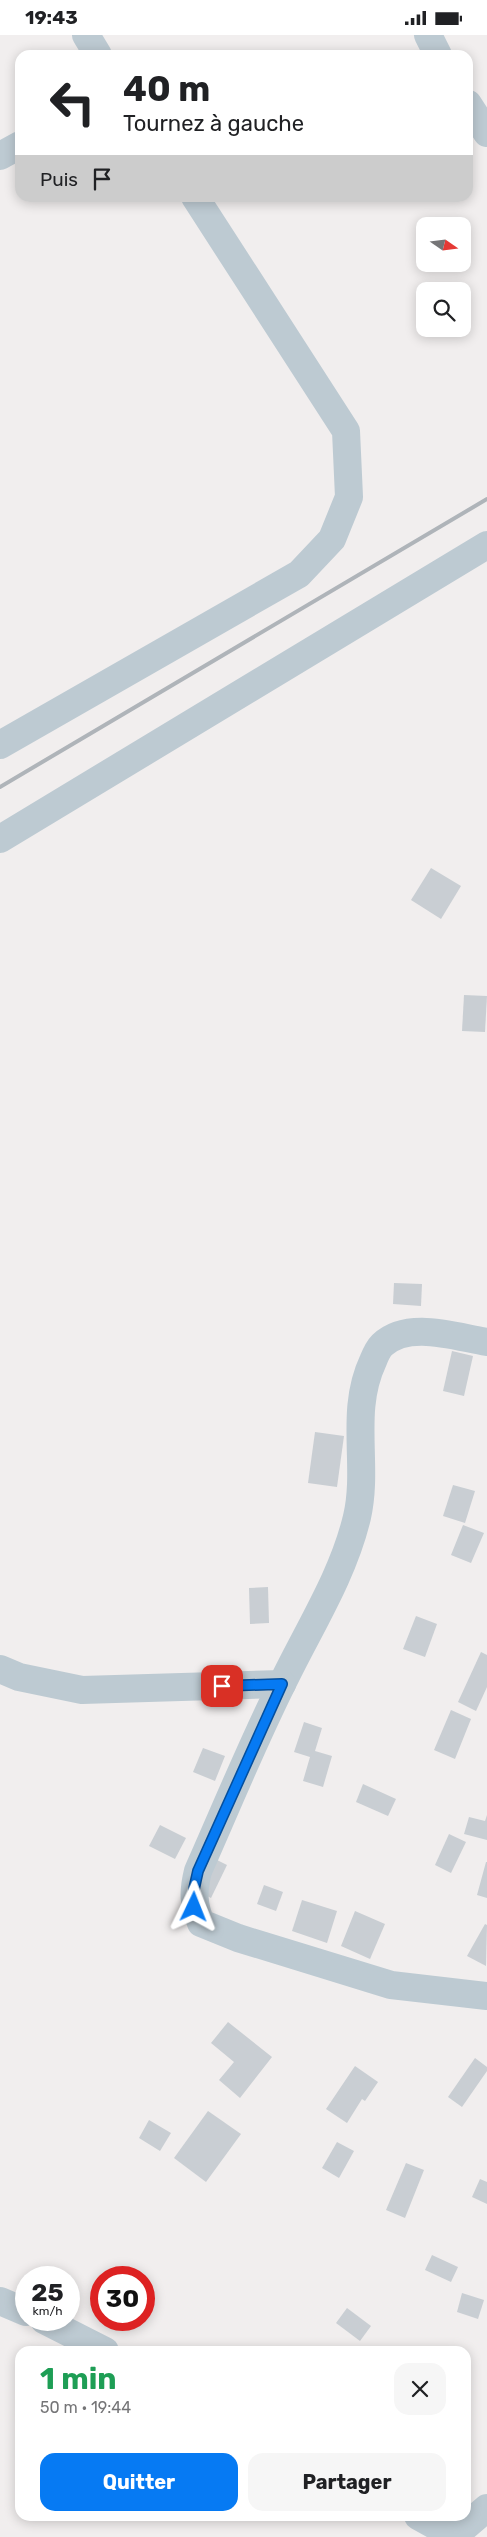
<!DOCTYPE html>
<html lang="fr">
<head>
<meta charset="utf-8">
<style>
  body { margin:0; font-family:Rubik,sans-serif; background:#f6f6f6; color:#202124; height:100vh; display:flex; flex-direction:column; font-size:19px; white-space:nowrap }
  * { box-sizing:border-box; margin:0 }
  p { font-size:16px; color:#757577 }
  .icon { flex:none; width:28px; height:28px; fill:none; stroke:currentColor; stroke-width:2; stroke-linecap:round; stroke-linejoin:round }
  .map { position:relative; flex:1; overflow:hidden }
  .sheet { position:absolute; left:15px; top:2311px; width:456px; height:175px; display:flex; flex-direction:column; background:#fff; border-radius:15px; box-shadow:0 2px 12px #0003 }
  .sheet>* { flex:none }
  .hud { position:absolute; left:15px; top:15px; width:458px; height:152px; border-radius:15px; box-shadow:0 2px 12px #0003; background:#fff; color:#202124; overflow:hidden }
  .needle { width:32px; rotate:104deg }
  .controls { position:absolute; left:416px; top:182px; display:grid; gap:10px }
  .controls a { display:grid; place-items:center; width:55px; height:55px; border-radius:10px; background:#fff; box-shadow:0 2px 12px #0003; font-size:25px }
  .speed { position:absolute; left:15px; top:2231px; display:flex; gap:10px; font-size:25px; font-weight:700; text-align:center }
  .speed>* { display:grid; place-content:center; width:65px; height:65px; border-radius:50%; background:#fff; box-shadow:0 2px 12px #0003; line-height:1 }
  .speed small { font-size:12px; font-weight:400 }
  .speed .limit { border:8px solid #d22; background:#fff; color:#111 }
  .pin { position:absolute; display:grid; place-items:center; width:42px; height:42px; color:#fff; margin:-21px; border-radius:10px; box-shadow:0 2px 8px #0006 }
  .me { position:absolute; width:55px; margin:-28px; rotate:2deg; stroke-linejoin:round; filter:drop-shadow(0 0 4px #0008) }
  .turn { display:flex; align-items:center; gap:18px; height:105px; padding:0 25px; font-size:22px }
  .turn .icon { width:65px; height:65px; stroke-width:2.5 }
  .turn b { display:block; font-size:35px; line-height:42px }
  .then { display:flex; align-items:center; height:48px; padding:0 25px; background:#0003; gap:10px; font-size:19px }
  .round { display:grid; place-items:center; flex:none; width:52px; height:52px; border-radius:15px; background:#f6f6f6 }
  .overview { display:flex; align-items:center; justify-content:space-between; height:85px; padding:0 25px }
  h1 { font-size:30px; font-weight:700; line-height:38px; color:#1e9e55 }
  .cta { display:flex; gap:10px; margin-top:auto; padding:10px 25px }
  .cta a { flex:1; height:58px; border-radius:15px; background:#067af3; color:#fff; font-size:20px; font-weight:700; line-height:58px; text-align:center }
  .cta a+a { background:#f6f6f6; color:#202124 }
  .status { display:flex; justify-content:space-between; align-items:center; height:35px; padding:0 25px; background:#fff; direction:ltr }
  .status svg { height:14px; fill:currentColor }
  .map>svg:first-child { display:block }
</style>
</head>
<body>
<div class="status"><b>19:43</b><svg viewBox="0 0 49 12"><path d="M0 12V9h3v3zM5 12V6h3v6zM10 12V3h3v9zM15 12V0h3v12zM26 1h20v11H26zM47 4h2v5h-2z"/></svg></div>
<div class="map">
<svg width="487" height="2502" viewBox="0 0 487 2502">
  <rect width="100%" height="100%" fill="#f1eeee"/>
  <g fill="#c9ced3">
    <path d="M431 833 461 851 441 884 411 865Z"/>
    <path d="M464 960 487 961 485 997 462 996Z"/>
    <path d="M394 1248 422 1249 421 1271 393 1269Z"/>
    <path d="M452 1316 473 1321 464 1361 443 1356Z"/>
    <path d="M315 1397 344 1401 337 1452 308 1448Z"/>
    <path d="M453 1450 475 1456 465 1488 443 1481Z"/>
    <path d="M463 1490 484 1498 471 1528 451 1520Z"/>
    <path d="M268 1552 269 1588 250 1589 249 1553Z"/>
    <path d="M416 1581 437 1589 425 1622 403 1614Z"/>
    <path d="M481 1617 487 1620V1652L476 1676 458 1667Z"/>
    <path d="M451 1675 471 1684 455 1724 434 1715Z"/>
    <path d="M304 1687 322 1693 315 1716 332 1721 323 1752 303 1746 310 1722 294 1717Z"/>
    <path d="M203 1713 225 1721 215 1746 193 1737Z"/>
    <path d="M363 1749 396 1764 388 1781 356 1767Z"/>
    <path d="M487 1780V1805L464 1799 469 1782 485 1786Z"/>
    <path d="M160 1790 186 1803 175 1824 149 1811Z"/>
    <path d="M449 1799 466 1807 451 1838 435 1830Z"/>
    <path d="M205 1819 227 1830 211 1863 188 1851Z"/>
    <path d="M486 1827H487V1863L477 1860Z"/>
    <path d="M264 1850 283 1857 276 1876 257 1869Z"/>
    <path d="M302 1865 337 1876 327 1908 292 1896Z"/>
    <path d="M355 1876 385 1889 370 1924 341 1911Z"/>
    <path d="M485 1889 487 1890 486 1931 467 1921Z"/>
    <path d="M228 1987 272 2022 240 2063 219 2045 234 2027 211 2008Z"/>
    <path d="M475 2023 487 2032V2036L462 2072 448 2062Z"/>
    <path d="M355 2031 378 2047 365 2066 362 2064 347 2088 326 2074Z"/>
    <path d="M208 2076 241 2099 206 2147 174 2123Z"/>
    <path d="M149 2085 171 2098 160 2116 139 2103Z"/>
    <path d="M337 2107 354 2116 339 2143 322 2133Z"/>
    <path d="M406 2128 424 2135 405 2183 386 2175Z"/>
    <path d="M480 2144 487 2147V2169L472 2162Z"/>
    <path d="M432 2220 458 2232 451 2247 425 2235Z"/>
    <path d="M462 2258 484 2265 478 2284 457 2277Z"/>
    <path d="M347 2273 371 2291 360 2306 336 2288Z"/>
  </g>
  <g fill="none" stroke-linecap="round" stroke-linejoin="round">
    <g stroke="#bdcad2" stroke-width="28">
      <path d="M86 0 98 20"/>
      <path d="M428 0 438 20"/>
      <path d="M468 69 487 98"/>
      <path d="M0 121 20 110"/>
      <path d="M0 710 299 539 332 504 349 462 346 396 195 162"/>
      <path d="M0 804 487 510"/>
      <path d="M487 1307C456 1302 408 1285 382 1310 378 1314 375 1321 373 1326 349 1377 369 1430 357 1482 343 1541 309 1593 283 1647 252 1709 226 1773 198 1836 193 1856 193 1869 201 1888L238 1903 391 1950 487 1961"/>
      <path d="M0 1634 19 1642 82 1655 282 1649"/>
      <path d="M0 2266 26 2277"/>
      <path d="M44 2285 105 2316"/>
      <path d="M418 2481 454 2501 487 2473"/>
    </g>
    <path stroke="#afb4b9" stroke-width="4" d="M0 752 487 464"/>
  </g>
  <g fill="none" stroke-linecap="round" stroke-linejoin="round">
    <defs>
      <path id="route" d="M194 1872V1854L198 1836 282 1649 222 1651"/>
    </defs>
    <use href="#route" stroke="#044f9e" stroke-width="12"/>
    <use href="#route" stroke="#067af3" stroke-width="9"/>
  </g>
</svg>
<div class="controls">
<a><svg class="needle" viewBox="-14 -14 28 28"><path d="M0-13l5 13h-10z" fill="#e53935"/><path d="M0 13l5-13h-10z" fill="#757577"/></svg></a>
<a><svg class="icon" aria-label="search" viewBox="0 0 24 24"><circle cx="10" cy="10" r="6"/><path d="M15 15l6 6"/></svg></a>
</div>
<div class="speed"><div>25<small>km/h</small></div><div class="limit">30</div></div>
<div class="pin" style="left:222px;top:1651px;background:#d93025"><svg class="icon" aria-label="arrive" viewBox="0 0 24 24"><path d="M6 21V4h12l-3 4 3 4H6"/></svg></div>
<svg class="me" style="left:194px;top:1872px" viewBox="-20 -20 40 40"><path d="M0-17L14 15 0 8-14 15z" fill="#067af3" stroke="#fff" stroke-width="4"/></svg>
<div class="hud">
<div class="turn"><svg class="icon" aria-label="left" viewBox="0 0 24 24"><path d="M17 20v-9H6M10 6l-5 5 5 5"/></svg><div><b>40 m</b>Tournez à gauche</div></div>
<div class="then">Puis<svg class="icon" aria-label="arrive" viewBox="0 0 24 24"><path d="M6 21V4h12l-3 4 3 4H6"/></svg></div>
</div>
<section class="sheet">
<div class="overview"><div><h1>1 min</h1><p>50 m · 19:44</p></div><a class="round"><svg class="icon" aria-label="close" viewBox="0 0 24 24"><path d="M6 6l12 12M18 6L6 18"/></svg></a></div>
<div class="cta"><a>Quitter</a><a>Partager</a></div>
</section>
</div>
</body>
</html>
